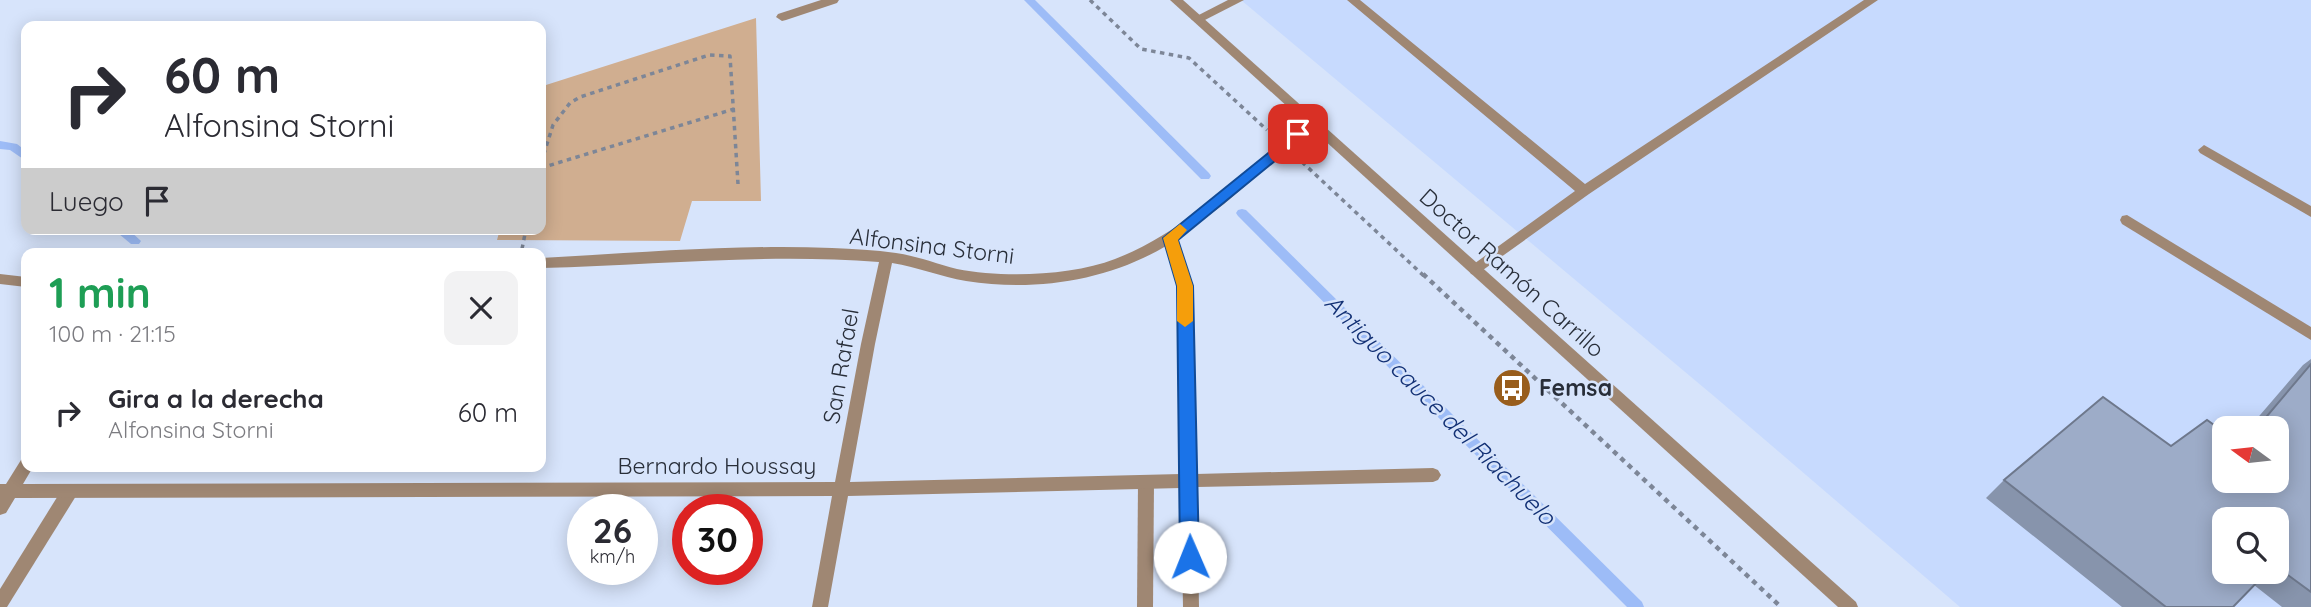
<!DOCTYPE html>
<html lang="es">
<head>
<meta charset="utf-8">
<style>
  body { margin:0; font-family:Quicksand,sans-serif; background:#f2f2f3; color:#2b2b33; height:100vh; display:flex; flex-direction:column; font-size:26px; white-space:nowrap }
  * { box-sizing:border-box; margin:0 }
  p { font-size:23px; color:#7c7c81 }
  .icon { flex:none; width:38px; height:38px; fill:none; stroke:currentColor; stroke-width:2; stroke-linecap:round; stroke-linejoin:round }
  .map { position:relative; flex:1; overflow:hidden }
  .side { position:absolute; left:21px; top:248px; width:525px; height:224px; display:flex; flex-direction:column; background:#fff; border-radius:14px; box-shadow:0 4px 18px #0003 }
  .side>* { flex:none }
  .hud { position:absolute; left:21px; top:21px; width:525px; height:214px; border-radius:14px; box-shadow:0 4px 18px #0003; background:#fff; color:#2b2b33; overflow:hidden }
  .needle { width:46px; rotate:285deg }
  .buttons { position:absolute; left:2212px; top:416px; display:grid; gap:14px }
  .buttons a { display:grid; place-items:center; width:77px; height:77px; border-radius:14px; background:#fff; box-shadow:0 4px 18px #0003; font-size:35px }
  .speed { position:absolute; left:567px; top:494px; display:flex; gap:14px; font-size:35px; font-weight:700; text-align:center }
  .speed>* { display:grid; place-content:center; width:91px; height:91px; border-radius:50%; background:#fff; box-shadow:0 4px 18px #0003; line-height:1 }
  .speed small { font-size:18px; font-weight:400 }
  .speed .limit { border:10px solid #d22; background:#fff; color:#111 }
  .pin { position:absolute; display:grid; place-items:center; width:60px; height:60px; color:#fff; margin:-30px; border-radius:14px; box-shadow:0 4px 10px #0006 }
  .me { position:absolute; width:77px; margin:-38px; rotate:359deg; stroke-linejoin:round; filter:drop-shadow(0 0 5px #0008) }
  .turn { display:flex; align-items:center; gap:24px; height:147px; padding:0 28px; font-size:32px }
  .turn .icon { width:91px; height:91px; stroke-width:2.5 }
  .turn b { display:block; font-size:49px; line-height:60px }
  .then { display:flex; align-items:center; height:66px; padding:0 28px; background:#0003; gap:14px; font-size:26px }
  .round { display:grid; place-items:center; flex:none; width:74px; height:74px; border-radius:14px; background:#f2f2f3 }
  .head { display:flex; align-items:center; justify-content:space-between; height:119px; padding:0 28px }
  h1 { font-size:42px; font-weight:700; line-height:52px; color:#1e9e55 }
  ul { padding:0; list-style:none }
  li { display:flex; align-items:center; gap:21px; height:91px; padding:0 28px }
  li div { flex:1 }
  li b { display:block; font-size:26px }
  li em { font-style:normal }
  .map>svg:first-child { display:block }
</style>
</head>
<body>
<div class="map">
<svg width="2311" height="607" viewBox="0 0 2311 607">
  <rect width="100%" height="100%" fill="#d7e4fb"/>
  <path fill="#c7dafe" fill-rule="evenodd" d="M1241 0H2311V607H1960L1715 397ZM2224 429H2277V481H2224ZM2224 520H2277V572H2224Z"/>
  <path fill="#d0ae90" d="M756 18 761 201H692L680 241 497 240 500 229H541V100L546 85Z"/>
  <g fill="none" stroke-linecap="round" stroke-linejoin="round">
    <g fill="#9dbcf7" fill-rule="evenodd">
      <path d="M1024 0H1035L1209 173 1211 176 1209 179H1201Z"/>
      <path d="M0 141 17 144 26 151V161L10 150 0 149Z"/>
      <path d="M1242 209 1246 210 1642 602 1644 607H1627L1238 216 1236 213 1238 210Z"/>
      <path d="M113 229H128L141 241 139 244H131Z"/>
    </g>
    <g stroke="#7d8697" stroke-width="3.5" stroke-dasharray="4.5 4.5" stroke-linecap="butt">
      <path d="M1090 0 1141 49 1189 58 1267 130"/>
      <path d="M1302 162 1424 276"/>
      <path d="M541 163 553 125 570 103 580 97 709 55 730 56 738 184"/>
      <path d="M541 168 734 109"/>
      <path d="M522 249 526 229"/>
    </g>
    <path stroke="#7d8697" stroke-width="4.5" stroke-dasharray="5 5" stroke-linecap="butt" d="M1423 274 1781 607"/>
    <g fill="#9f8773" fill-rule="evenodd">
      <path d="M821 0H839L837 3 786 20 782 21 776 17 778 14Z"/>
      <path d="M1228 0H1244L1201 22 1197 23 1191 19Z"/>
      <path d="M1347 0H1360L1585 184 1864 0H1878L1589 194 1476 275 1471 274 1469 270 1471 266 1575 191Z"/>
      <path d="M2204 145 2311 206V217L2200 153 2198 150Z"/>
      <path d="M2127 215 2311 327V340L2122 224 2120 220 2122 216Z"/>
      <path d="M1146 476 1151 478 1154 483 1153 607H1137L1138 483 1141 478Z"/>
      <path d="M70 484 76 486 78 491 76 496 7 607H0V589L64 486Z"/>
    </g>
    <g fill="#9f8773" fill-rule="evenodd">
      <path d="M1312 119 1318 123 1316 126 1224 204 1177 239 1192 286 1196 474 1433 468 1438 470 1441 475 1438 480 1433 482 1197 487 1199 607H1183L1181 488 848 496 828 607H812L832 496 15 498 6 513 0 515V484H6L21 460 26 458V467H33L23 484 835 482 861 344 879 262C766 253 654 265 541 268V258C638 253 735 244 832 248 853 249 875 250 896 253 917 256 937 264 957 269 1003 278 1071 276 1115 259 1188 231 1248 169 1308 120ZM1166 246 1178 286 1181 474 850 482 875 344 892 263C918 267 941 277 966 281 1034 292 1107 281 1166 246Z"/>
      <path d="M0 274 26 277V287L0 284Z"/>
    </g>
    <path fill="#9f8773" fill-rule="evenodd" d="M1170 0H1183L1856 602 1858 607H1838Z"/>
  </g>
  <path fill="#8794ac" fill-rule="evenodd" d="M2311 359V607H2282L2254 585 2233 607H2122L1986 498 2004 480 2171 446 2224 481 2277 429H2248L2303 365ZM2277 520V572H2224Z"/>
  <path fill="#9dacc8" stroke="#6e788c" stroke-width="2" d="M2311 364V592L2277 567V520H2224V572H2267L2233 607H2166L2004 480 2103 397 2171 446 2207 420 2224 432V481H2277V429H2256Z"/>
  <path fill="#1a73e8" stroke="#114b97" stroke-width="2" d="M1298 129 1305 134 1303 138 1178 240 1193 286 1199 557 1196 563 1190 565 1183 563 1180 557 1177 286 1163 238Z"/>
  <path fill="#f59e0b" d="M1180 224 1187 230 1178 240 1193 286V321L1185 327 1177 321V286L1163 238Z"/>
  <defs>
    <symbol id="bus-disc" viewBox="-11 -11 22 22"><circle r="9.5" fill="#985d1c" stroke="#d7e4fb"/><path d="M-5-6H5V4H4V6H2V4H-2V6H-4V4H-5ZM-3.5-4V0h7V-4ZM-3.5 1.2v1.5H-2V1.2ZM2 1.2v1.5H3.5V1.2Z" fill="#fff"/></symbol>
  </defs>
  <g fill-rule="evenodd">
    <use href="#bus-disc" x="1490" y="366" width="44" height="44"/>
  </g>
  <g text-anchor="middle" stroke-width="5" stroke-linejoin="round" paint-order="stroke">
    <g font-size="23" fill="#282e39" stroke="#d7e4fb">
      <text transform="translate(932 246) rotate(7)" y="8">Alfonsina Storni</text>
      <text transform="translate(1512 273) rotate(42)" y="8">Doctor Ramón Carrillo</text>
      <text transform="translate(841 366) rotate(-80)" y="8">San Rafael</text>
      <text x="717" y="474">Bernardo Houssay</text>
    </g>
    <g font-size="23" font-weight="bold" fill="#282e39" stroke="#d7e4fb" text-anchor="start">
      <text x="1539" y="396">Femsa</text>
    </g>
    <g font-size="24" font-style="italic" fill="#133175" stroke="#d7e4fb">
      <text transform="translate(1440 410) rotate(45)" y="8">Antiguo cauce del Riachuelo</text>
    </g>
  </g>
</svg>
<div class="buttons">
<a><svg class="needle" viewBox="-14 -14 28 28"><path d="M0-13l5 13h-10z" fill="#e53935"/><path d="M0 13l5-13h-10z" fill="#7c7c81"/></svg></a>
<a><svg class="icon" aria-label="search" viewBox="0 0 24 24"><circle cx="10" cy="10" r="6"/><path d="M15 15l6 6"/></svg></a>
</div>
<div class="speed"><div>26<small>km/h</small></div><div class="limit">30</div></div>
<div class="pin" style="left:1298px;top:134px;background:#d93025"><svg class="icon" aria-label="arrive" viewBox="0 0 24 24"><path d="M6 21V4h12l-3 4 3 4H6"/></svg></div>
<svg class="me" style="left:1190px;top:557px" viewBox="-20 -20 40 40"><circle r="19" fill="#fff"/><path d="M0-13L10 11 0 6-10 11z" fill="#1a73e8"/></svg>
<div class="hud">
<div class="turn"><svg class="icon" aria-label="right" viewBox="0 0 24 24"><path d="M7 20v-9h11M14 6l5 5-5 5"/></svg><div><b>60 m</b>Alfonsina Storni</div></div>
<div class="then">Luego<svg class="icon" aria-label="arrive" viewBox="0 0 24 24"><path d="M6 21V4h12l-3 4 3 4H6"/></svg></div>
</div>
<section class="side">
<div class="head"><div><h1>1 min</h1><p>100 m · 21:15</p></div><a class="round"><svg class="icon" aria-label="close" viewBox="0 0 24 24"><path d="M6 6l12 12M18 6L6 18"/></svg></a></div>
<ul>
<li><svg class="icon" aria-label="right" viewBox="0 0 24 24"><path d="M7 20v-9h11M14 6l5 5-5 5"/></svg><div><b>Gira a la derecha</b><p>Alfonsina Storni</p></div><em>60 m</em></li>
</ul>
</section>
</div>
</body>
</html>
